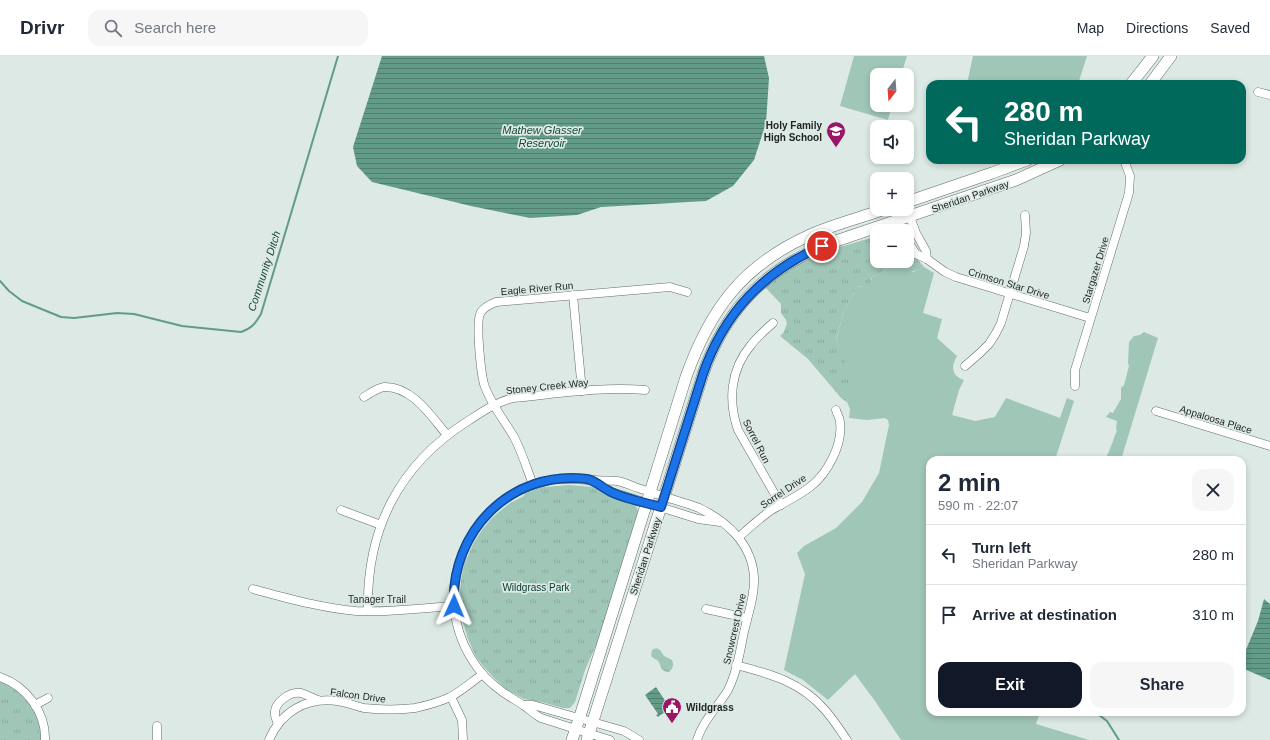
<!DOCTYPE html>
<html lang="en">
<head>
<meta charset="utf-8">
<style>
  body { margin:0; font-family:Helvetica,sans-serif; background:#f6f6f7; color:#1f2937; height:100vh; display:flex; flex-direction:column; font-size:15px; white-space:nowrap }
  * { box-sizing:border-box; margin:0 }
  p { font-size:13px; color:#747a83 }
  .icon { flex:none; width:22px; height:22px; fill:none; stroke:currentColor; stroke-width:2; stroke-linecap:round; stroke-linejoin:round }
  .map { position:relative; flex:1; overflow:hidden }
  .panel { position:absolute; left:926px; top:400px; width:320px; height:260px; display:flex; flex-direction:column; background:#fff; border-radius:12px; box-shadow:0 2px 6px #0003 }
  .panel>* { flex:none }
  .guide { position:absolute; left:926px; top:24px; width:320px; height:84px; border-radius:12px; box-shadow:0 2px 6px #0003; background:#00695c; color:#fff; overflow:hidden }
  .needle { width:26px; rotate:197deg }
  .fabs { position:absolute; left:870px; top:12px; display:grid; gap:8px }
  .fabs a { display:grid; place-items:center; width:44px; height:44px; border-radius:8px; background:#fff; box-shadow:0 2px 6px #0003; font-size:20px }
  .pin { position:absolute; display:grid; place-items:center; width:34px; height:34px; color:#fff; margin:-17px; border:2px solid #fff; border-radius:50%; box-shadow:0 1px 4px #0007 }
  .me { position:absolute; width:44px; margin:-22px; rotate:1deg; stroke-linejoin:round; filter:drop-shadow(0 0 3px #0008) }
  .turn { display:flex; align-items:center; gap:14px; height:84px; padding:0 12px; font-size:18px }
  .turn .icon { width:52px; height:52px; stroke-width:2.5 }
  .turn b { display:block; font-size:28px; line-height:34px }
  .round { display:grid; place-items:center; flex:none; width:42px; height:42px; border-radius:12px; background:#f6f6f7 }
  .headline { display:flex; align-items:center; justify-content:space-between; height:68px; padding:0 12px }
  h1 { font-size:24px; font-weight:800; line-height:30px }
  .cta { display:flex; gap:8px; margin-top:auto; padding:8px 12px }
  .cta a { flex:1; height:46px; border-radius:12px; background:#111827; color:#fff; font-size:16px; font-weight:800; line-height:46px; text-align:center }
  .cta a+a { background:#f6f6f7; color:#1f2937 }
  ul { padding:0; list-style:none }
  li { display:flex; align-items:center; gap:12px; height:60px; padding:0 12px; border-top:1px solid #e0e1e3 }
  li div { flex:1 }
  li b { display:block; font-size:15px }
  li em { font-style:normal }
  header { display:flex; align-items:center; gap:24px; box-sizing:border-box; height:56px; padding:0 20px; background:#fff; border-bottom:1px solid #e0e1e3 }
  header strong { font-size:19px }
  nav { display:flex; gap:22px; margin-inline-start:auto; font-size:14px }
  .search { width:280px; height:36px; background:#f6f6f7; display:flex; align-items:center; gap:10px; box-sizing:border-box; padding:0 14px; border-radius:12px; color:#747a83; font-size:15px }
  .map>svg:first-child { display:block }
</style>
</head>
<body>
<header>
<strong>Drivr</strong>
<div class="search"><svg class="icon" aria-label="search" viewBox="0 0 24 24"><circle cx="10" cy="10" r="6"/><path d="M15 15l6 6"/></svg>Search here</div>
<nav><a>Map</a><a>Directions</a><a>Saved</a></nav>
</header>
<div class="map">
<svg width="1270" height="684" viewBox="0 0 1270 684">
  <defs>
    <pattern id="park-tufts" width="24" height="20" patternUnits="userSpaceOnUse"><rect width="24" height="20" fill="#a0c6b7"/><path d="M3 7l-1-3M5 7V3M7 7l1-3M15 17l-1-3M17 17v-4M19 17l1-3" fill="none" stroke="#89aa9d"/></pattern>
    <pattern id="water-rules" width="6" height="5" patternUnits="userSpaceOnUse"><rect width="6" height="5" fill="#629b88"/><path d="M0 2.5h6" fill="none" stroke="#507e6f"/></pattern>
  </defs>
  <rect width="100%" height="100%" fill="#dce9e4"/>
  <g fill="#a0c6b7">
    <path d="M854 0H907L901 19H877V49H892L888 64 840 50Z"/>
    <path d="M973 0H1087L1078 28H967Z"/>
    <path d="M902 210 913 216 924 211 934 217 923 257 942 263 937 282 957 300C951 310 951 320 964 324L959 334 952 359 975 365 995 361 1006 342 1060 362 1067 342 1074 345 1055 404H930V656H1040L1036 668 1089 684H901L875 645 855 618 828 644 803 624 784 614 805 518 797 497 804 490 836 472 862 446 879 417 889 369 888 364 885 362 867 364 849 362 850 353 847 346 848 344 847 309 836 285 843 258 848 247 858 230 862 231 872 223V221L890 211Z"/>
    <path d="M1144 276 1158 282 1121 404H1112L1111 402 1106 401C1111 393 1113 383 1117 375L1116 372 1117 365 1106 361 1110 356 1113 357 1121 343V332L1124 329 1129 310 1128 307 1129 286 1134 280 1140 279Z"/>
  </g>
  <g fill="url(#park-tufts)">
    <path d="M877 180V205H907V191L924 211C916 215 907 219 902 210L890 211 872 221 870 227 866 231 858 230 848 247 843 258 836 284 847 309 849 318 851 332 847 346 842 343 808 303 780 280 784 276 787 267 786 264 781 257V248L765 231 803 204 829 193 847 189Z"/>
    <path d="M569 429 592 431 613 441 633 448 637 452 638 456 600 580 585 614 575 646 570 652H563L545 647 524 643 507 634 496 624 482 609 475 599 468 583 462 563 459 560 458 541 460 537 461 524 464 509 473 488 482 474 492 462 510 447 524 440 525 437 544 430 546 431Z"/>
    <path d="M656 592 660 594 664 600 672 604C674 609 673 612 669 616 658 615 663 610 657 604 655 603 653 602 651 600L652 594Z"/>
    <path d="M0 621 10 624 38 652 45 684H0Z"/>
  </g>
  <g fill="url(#water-rules)">
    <path d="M382 0H764L769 22 766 67 754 104 733 130 706 145 601 151 577 159 530 162 471 150 372 126 357 110 353 91Z"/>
    <path d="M1264 543 1270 548V624L1244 613 1243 601 1258 565Z"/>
    <path d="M656 631 670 652 658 661 656 659 658 658 645 639Z"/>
  </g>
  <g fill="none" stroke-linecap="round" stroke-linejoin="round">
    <g stroke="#629b88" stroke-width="2">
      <path d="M0 225 9 235 22 245 61 261 74 262 117 257 134 258 182 270 241 276C252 272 255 268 261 258L338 0"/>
      <path d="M1095 656 1107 665 1119 684"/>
    </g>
    <defs>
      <g id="street">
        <path d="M1258 36 1270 39"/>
        <path d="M894 153 903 175"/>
        <path d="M907 153 916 177 926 195 927 203"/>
        <path d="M907 184 916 198 927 203 945 216 956 221 1090 262"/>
        <path d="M573 239 582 335"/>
        <path d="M773 267C765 274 757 281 751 289 730 314 728 345 738 374L781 449"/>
        <path d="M965 310 980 297 989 288 996 277 1001 267 1024 190 1026 177 1025 159"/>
        <path d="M1075 330V314L1129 137 1130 120 1124 104"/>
        <path d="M364 341C369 338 377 332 384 331 412 330 431 360 447 379"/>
        <path d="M1156 355 1270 390"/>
        <path d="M593 425 612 436 698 463 720 466"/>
        <path d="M533 429C527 413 522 396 514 381 504 364 490 347 484 328 481 317 475 264 481 256 484 251 491 248 496 246L670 231 687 236"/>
        <path d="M341 454 381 469"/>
        <path d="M739 481C749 472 759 463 770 455 783 447 797 441 810 431 827 418 843 389 840 366 840 362 837 358 836 354"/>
        <path d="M253 533C287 542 321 552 356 555 388 557 422 552 454 550"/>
        <path d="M706 553 747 562"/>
        <path d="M368 555C366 475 398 409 468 365 482 356 496 346 513 342 557 338 601 330 645 334"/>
        <path d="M736 609C771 618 801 626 825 654 833 663 840 674 847 684"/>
        <path d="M0 621C26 630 46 656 45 684"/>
        <path d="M451 641 462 664 463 684"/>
        <path d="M35 649 48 642"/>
        <path d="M523 649H533L624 675 639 684"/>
        <path d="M278 668C277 665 275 662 275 659 273 647 290 635 301 637 307 639 313 642 318 644"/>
        <path d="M157 670V684"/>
        <path d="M269 684C281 656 306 641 337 645 346 646 355 650 364 652 381 654 398 654 415 652 424 650 442 645 450 641 459 637 474 624 483 618"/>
        <path d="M610 684 541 662C534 658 529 653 523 649 517 645 510 641 504 637 491 628 479 616 471 602 429 533 468 443 546 425 564 421 577 424 595 424 602 425 610 424 617 425 624 426 632 430 638 432 651 436 665 441 678 445 685 447 692 449 699 452 727 465 752 488 754 521 755 539 748 558 744 576 740 595 737 616 728 634 718 651 703 664 697 684"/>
      </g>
      <g id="secondary">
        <path d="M1131 28 1153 0"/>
        <path d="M1150 28 1171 0"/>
        <path d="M907 146 992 117 1027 104"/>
        <path d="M572 684 582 654 686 321C710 253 743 209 810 179 834 168 860 162 885 153"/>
        <path d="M587 684 703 318C726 252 767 211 833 186L1016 124 1060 104"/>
      </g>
    </defs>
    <use href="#street" stroke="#616d68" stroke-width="9"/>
    <use href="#secondary" stroke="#616d68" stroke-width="12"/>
    <use href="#street" stroke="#fff" stroke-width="8"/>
    <use href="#secondary" stroke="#fff" stroke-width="11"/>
  </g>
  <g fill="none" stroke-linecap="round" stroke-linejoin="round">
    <defs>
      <path id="route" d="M454 550C450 476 511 413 587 423 596 425 603 432 611 436 626 443 646 447 661 451L703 318C724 257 763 216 822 190"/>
    </defs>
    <use href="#route" stroke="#114b97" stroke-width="10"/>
    <use href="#route" stroke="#1a73e8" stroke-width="7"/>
  </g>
  <defs>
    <symbol id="school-pin" viewBox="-11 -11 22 30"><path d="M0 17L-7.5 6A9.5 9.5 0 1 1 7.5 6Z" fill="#9c1667" stroke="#dce9e4"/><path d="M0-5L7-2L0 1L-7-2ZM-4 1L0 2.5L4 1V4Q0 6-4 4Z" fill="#fff"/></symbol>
    <symbol id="civic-pin" viewBox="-11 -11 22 30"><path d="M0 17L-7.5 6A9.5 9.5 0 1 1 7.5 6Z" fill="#9c1667" stroke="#dce9e4"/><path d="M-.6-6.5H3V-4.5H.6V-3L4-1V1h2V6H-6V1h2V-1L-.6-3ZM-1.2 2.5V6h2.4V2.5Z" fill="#fff"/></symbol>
  </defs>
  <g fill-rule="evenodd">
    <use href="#school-pin" x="825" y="64" width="22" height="30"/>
    <use href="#civic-pin" x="661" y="640" width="22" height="30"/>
  </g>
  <g text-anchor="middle" stroke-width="3.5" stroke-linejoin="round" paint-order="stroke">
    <g font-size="10" font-weight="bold" fill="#1e2321" stroke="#dce9e4" text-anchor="end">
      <text x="822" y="73">Holy Family<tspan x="822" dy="12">High School</tspan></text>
      <text x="686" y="655" text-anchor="start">Wildgrass</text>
    </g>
    <g font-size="10" fill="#1e2321" stroke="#dce9e4">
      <text transform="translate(970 140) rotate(-19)" y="4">Sheridan Parkway</text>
      <text transform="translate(1095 214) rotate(-73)" y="4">Stargazer Drive</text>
      <text transform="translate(1009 227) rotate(17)" y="4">Crimson Star Drive</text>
      <text transform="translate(537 232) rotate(-5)" y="4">Eagle River Run</text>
      <text transform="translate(547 330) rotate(-6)" y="4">Stoney Creek Way</text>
      <text transform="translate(1216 363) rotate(17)" y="4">Appaloosa Place</text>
      <text transform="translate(757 385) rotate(63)" y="4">Sorrel Run</text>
      <text transform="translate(783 435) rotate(-34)" y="4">Sorrel Drive</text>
      <text transform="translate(645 500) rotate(-72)" y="4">Sheridan Parkway</text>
      <text x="377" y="547">Tanager Trail</text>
      <text transform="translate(734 573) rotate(-77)" y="4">Snowcrest Drive</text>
      <text transform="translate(358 639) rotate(8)" y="4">Falcon Drive</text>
    </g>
    <g font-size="10" fill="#01372a" stroke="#dce9e4">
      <text x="536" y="535">Wildgrass Park</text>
    </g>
    <g font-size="11" font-style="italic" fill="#174839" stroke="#dce9e4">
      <text x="542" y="78">Mathew Glasser<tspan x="542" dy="13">Reservoir</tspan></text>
      <text transform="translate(264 215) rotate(-72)" y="4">Community Ditch</text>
    </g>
  </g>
</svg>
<div class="fabs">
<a><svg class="needle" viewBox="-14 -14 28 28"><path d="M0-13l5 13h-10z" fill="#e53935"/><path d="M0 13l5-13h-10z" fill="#747a83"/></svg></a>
<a><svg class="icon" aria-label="sound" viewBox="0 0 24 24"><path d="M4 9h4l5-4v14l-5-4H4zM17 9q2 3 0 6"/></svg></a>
<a>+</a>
<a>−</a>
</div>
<div class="pin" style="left:822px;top:190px;background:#d93025"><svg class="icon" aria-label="arrive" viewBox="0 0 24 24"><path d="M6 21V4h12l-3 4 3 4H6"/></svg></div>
<svg class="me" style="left:454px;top:550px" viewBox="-20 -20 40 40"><path d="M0-17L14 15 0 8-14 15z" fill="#1a73e8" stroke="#fff" stroke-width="4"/></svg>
<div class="guide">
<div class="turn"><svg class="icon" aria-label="left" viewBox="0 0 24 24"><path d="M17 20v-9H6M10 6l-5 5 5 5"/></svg><div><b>280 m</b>Sheridan Parkway</div></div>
</div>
<section class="panel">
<div class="headline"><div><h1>2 min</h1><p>590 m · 22:07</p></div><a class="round"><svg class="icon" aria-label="close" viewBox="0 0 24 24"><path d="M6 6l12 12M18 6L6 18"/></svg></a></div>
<ul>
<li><svg class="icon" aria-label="left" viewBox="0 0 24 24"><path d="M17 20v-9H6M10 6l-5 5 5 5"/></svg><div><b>Turn left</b><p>Sheridan Parkway</p></div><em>280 m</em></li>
<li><svg class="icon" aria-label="arrive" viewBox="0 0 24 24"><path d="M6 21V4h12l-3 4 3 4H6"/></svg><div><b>Arrive at destination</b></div><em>310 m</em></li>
</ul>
<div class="cta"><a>Exit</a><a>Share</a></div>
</section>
</div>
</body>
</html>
